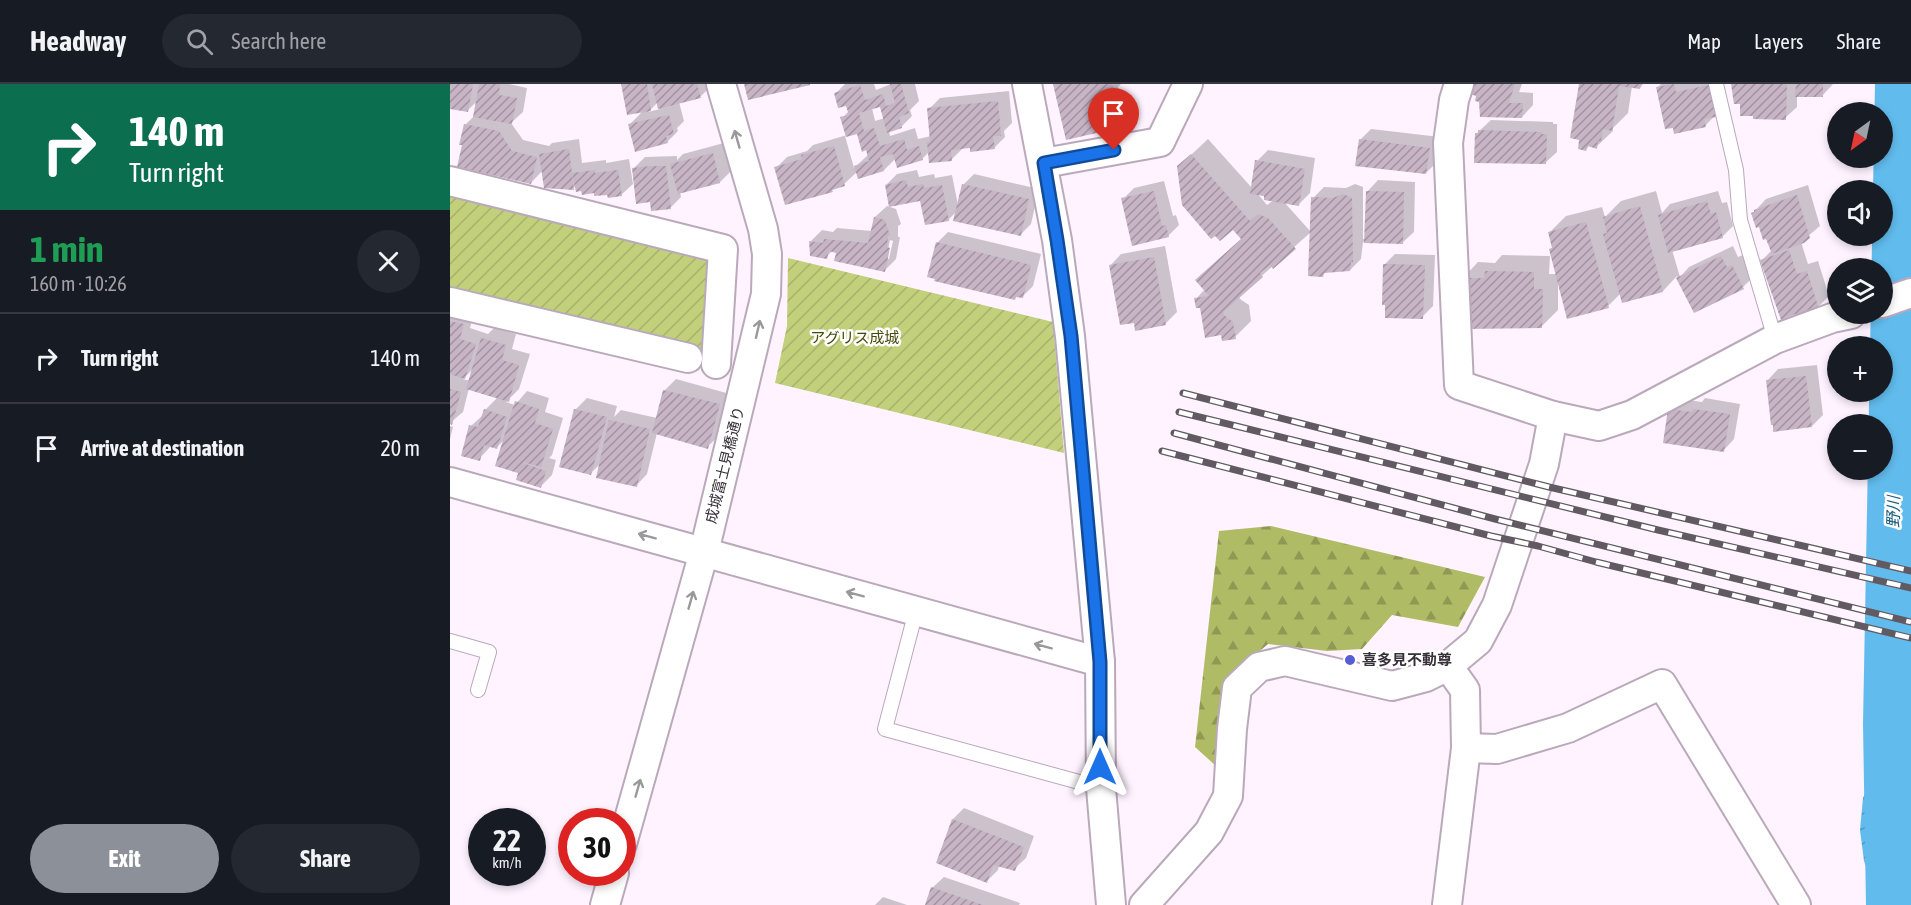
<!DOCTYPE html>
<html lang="en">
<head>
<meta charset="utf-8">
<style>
  body { margin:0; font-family:"Asap Condensed","Noto Sans JP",sans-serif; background:#242831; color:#f1f3f6; height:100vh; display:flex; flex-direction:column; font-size:22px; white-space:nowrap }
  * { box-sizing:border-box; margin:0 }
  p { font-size:20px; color:#9ea1a6 }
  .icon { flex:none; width:33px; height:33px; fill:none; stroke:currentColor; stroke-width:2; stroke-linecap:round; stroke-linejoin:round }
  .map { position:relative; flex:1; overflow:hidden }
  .details { display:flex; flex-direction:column; background:#171b24; width:450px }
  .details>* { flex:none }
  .hud { background:#0b6e4f; color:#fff; overflow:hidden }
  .needle { width:39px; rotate:213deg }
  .controls { position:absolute; left:1377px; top:18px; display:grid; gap:12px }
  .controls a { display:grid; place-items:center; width:66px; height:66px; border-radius:50%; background:#171b24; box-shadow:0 3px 9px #0003; font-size:30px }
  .speed { position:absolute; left:18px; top:724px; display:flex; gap:12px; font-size:30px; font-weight:700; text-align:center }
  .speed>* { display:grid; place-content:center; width:78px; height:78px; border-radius:50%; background:#171b24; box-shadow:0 3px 9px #0003; line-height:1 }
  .speed small { font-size:15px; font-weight:400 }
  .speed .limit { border:9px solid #d22; background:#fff; color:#111 }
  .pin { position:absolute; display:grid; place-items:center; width:51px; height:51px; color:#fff; margin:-62px -26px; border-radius:50% 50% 50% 0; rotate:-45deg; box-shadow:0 0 6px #0007 }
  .pin .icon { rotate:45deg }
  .me { position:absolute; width:66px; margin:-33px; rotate:0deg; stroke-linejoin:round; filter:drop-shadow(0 0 4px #0008) }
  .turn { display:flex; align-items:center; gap:21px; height:126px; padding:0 30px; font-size:27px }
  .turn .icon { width:78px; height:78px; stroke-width:2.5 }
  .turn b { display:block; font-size:42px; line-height:51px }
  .round { display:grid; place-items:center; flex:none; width:63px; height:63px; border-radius:32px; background:#242831 }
  .summary { display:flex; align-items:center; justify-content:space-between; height:102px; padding:0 30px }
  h1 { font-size:36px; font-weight:700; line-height:45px; color:#1e9e55 }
  .button { display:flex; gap:12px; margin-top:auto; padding:12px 30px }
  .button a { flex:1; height:69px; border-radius:36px; background:#8c9099; color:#fff; font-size:24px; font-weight:700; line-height:69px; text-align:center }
  .button a+a { background:#242831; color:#f1f3f6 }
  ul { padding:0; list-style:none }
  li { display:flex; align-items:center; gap:18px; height:90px; padding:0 30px; border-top:2px solid #363941 }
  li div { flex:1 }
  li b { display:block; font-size:22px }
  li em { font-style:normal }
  header { display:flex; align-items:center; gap:36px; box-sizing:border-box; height:84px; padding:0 30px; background:#171b24; border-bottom:2px solid #363941 }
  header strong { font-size:28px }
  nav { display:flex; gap:33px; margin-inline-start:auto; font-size:21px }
  .search { width:420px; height:54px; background:#242831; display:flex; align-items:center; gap:15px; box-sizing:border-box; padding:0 21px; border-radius:33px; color:#9ea1a6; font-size:22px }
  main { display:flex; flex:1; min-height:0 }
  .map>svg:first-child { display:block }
</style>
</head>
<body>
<header>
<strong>Headway</strong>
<div class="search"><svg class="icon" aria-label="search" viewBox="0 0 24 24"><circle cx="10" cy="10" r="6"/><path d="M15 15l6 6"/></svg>Search here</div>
<nav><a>Map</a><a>Layers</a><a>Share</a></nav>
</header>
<main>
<section class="details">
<div class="hud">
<div class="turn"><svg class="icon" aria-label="right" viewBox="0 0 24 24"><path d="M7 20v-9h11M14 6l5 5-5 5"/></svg><div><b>140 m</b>Turn right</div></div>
</div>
<div class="summary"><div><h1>1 min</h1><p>160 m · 10:26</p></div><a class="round"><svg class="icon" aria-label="close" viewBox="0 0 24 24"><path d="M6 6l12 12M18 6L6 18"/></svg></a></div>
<ul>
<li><svg class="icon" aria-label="right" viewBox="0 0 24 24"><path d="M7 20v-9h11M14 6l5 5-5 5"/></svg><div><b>Turn right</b></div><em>140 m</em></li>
<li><svg class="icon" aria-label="arrive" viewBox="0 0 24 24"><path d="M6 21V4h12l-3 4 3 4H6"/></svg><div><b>Arrive at destination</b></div><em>20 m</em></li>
</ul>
<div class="button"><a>Exit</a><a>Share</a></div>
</section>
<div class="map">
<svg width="1461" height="821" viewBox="0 0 1461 821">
  <defs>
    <pattern id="forest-firs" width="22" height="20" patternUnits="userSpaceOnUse" patternTransform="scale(1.5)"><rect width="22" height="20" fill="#afbc65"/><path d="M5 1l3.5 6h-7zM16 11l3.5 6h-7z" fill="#8f9954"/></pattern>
    <pattern id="garden-furrows" width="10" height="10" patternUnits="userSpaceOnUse" patternTransform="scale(1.5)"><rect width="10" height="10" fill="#c2cf7b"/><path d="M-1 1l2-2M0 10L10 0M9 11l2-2" fill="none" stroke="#a7b26b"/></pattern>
    <pattern id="water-waves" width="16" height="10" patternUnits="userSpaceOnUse" patternTransform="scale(1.5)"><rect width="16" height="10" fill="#61bced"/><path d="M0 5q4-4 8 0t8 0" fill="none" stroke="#5199c1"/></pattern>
    <pattern id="building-hatch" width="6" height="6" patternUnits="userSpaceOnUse" patternTransform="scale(1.5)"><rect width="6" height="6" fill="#c7b4c5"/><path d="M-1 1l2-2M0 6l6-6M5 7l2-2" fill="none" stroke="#a293a1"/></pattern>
  </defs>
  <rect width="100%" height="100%" fill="#fef3ff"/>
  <path fill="url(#forest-firs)" d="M821 442 1035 493 1008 543 942 531 912 565 877 567 818 560 784 589 766 682 745 663 769 447Z"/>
  <g fill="url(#garden-furrows)">
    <path d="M0 103 266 171 259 272 0 208Z"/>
    <path d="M338 174 603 238 614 369 325 299 337 242Z"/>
  </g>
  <path fill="url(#water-waves)" d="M1427 606 1448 613 1444 644C1449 648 1455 652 1461 647V690L1455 698 1448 760 1451 774 1460 780 1458 821H1433L1432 817 1422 801 1414 777 1410 746 1413 714 1431 667Z"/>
  <g fill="#0003" fill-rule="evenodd">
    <path d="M0 0H59L77 4 73 28 61 39 73 56 99 62 102 59 129 55 132 79 156 76V79L179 75 183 100 171 111 145 108 126 102 123 104 93 86 81 99 15 41 26 30 28 16 18 26 0 24Z"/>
    <path d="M173 0H261V2L250 13 229 18 234 37 227 44 228 47 217 58 179 41 193 27ZM208 18 210 25 198 28Z"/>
    <path d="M395 0H424L426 6 441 0H465L469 17 460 26 462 32 451 43 439 47 440 52 465 44 468 55 481 52 479 25 490 14 559 7 562 39 554 47 555 53 544 64 521 62 513 64 501 76 479 68 472 75 446 74 434 86 407 88 394 100 382 106 336 119 326 84 337 73 357 67 363 61 397 51 392 34 399 27 397 20 385 10ZM431 21 435 34 425 37 422 24ZM408 48 419 70 404 84 395 52Z"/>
    <path d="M605 0H671L668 3 674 33 663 44Z"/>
    <path d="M1018 0H1072L1069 8 1083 9V21L1072 33 1028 11Z"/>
    <path d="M1130 0H1193L1190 4 1182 2 1178 29 1163 44V47L1146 63 1140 61 1136 65Z"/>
    <path d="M1211 0H1272L1276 20 1255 42 1207 4Z"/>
    <path d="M1283 0H1383L1372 12H1347V23L1335 34 1291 18Z"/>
    <path d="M1041 36 1103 38V40H1107V68L1095 79 1026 50Z"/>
    <path d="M921 45 990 53 987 78 976 89 910 56Z"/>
    <path d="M758 55 802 104 807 77 818 66 865 74 860 109 849 120 834 118 861 148 789 212 790 215 799 221 801 237 785 253 772 249 746 215 755 205 792 154 728 83ZM807 109 816 111 824 116 817 121Z"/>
    <path d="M274 59 281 87 270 98 230 108 231 113 220 124 201 117 184 84 195 73 227 72V76L233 70Z"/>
    <path d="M467 86 469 93 484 90 485 94 502 91 508 121 513 101 524 90 589 105 581 140 570 151 507 127 498 136 471 116 436 101 447 90Z"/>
    <path d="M928 96 965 98 964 148 952 159 913 158 911 175 900 186 877 187 873 191 863 114 874 103 896 104 905 100 913 103V155H916L917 108Z"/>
    <path d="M714 97 723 132 726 131 729 141 718 152 673 115 684 104Z"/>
    <path d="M1358 101 1370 142 1351 158 1358 180 1368 177 1379 212 1368 223 1312 176 1322 166 1303 129 1316 115Z"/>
    <path d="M1206 107 1212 129 1220 120 1268 107 1272 119 1277 118 1283 142 1272 153 1222 166 1230 193 1239 183 1283 162 1288 173 1293 171 1304 192 1293 203 1244 227 1227 192 1213 207 1173 218 1171 209 1158 222 1108 198V226L1092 242 1012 195 1028 178 1045 179 1052 171 1100 172 1099 190H1107L1101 165 1104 162 1100 148 1116 132 1152 123 1155 133 1171 117Z"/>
    <path d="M437 122 446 125 451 140 448 142V153H450L446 175 435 186 388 167 383 166 376 173 361 157 372 146 383 148 387 144 422 147 425 133ZM440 156 443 157 439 175H436Z"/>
    <path d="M498 148 591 170 583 202 572 213 567 212 565 214 487 159Z"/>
    <path d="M715 162 727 228 716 239 685 237 660 182 671 170Z"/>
    <path d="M945 170 985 171 983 222 972 233 934 181Z"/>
    <path d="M0 224 24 229 20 244 38 250 44 244 66 250 62 265 80 270 69 305 56 318 65 321 77 307 99 314 95 328 113 334 102 371 99 374 106 376 102 391 91 402 70 388 55 355 46 364 41 362 29 375 21 342 33 331 35 326 48 313 19 304 13 328 0 339ZM24 284 20 297 13 295Z"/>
    <path d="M1367 281 1373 331 1362 342 1317 297 1328 285Z"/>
    <path d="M226 295 280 310 269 352 257 363 207 349 197 390 186 402 151 379 141 389 125 326 137 314 167 322 164 333 171 326 207 334 215 306Z"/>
    <path d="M1255 314 1290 320 1284 355 1273 367 1219 326 1231 315 1252 318Z"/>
    <path d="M0 342 3 343 0 355Z"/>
    <path d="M514 724 584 752 576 774 564 785 549 781 548 786 537 797 487 778 503 735Z"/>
    <path d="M494 793 570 819 569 821H477L482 804Z"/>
    <path d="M433 813 457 821H425Z"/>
  </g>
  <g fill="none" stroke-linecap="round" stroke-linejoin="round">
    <path stroke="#61bced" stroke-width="52" d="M1442 821 1439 640 1451 0"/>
  </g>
  <g fill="url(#building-hatch)">
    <path d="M0 0H23L18 28 0 25Z"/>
    <path d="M29 0H50L49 11 67 14 62 40 23 33Z"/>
    <path d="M171 0H197L201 27 177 31Z"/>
    <path d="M202 0H247L251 14 208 25Z"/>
    <path d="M294 0H360V1L298 16Z"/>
    <path d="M440 0H451L459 29 449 33 452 44 437 49 430 23 409 29 414 47 424 44 430 62 454 55 457 66 469 62 473 76 447 84 443 70 430 73 434 87 408 95 404 82 419 77 416 66 412 68 407 50 396 53 390 33 399 31 396 22 388 24 384 9 410 1 415 16 433 10 436 22 445 19Z"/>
    <path d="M603 0H662L664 9 656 10 664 45 616 56Z"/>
    <path d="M1016 0H1065L1059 19H1073L1072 34 1030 33 1029 18 1025 17 1026 12 1014 8Z"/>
    <path d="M1129 0H1191L1190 5 1169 2 1162 47 1153 45 1151 58 1148 57 1147 65 1138 62 1136 67 1128 65 1129 56 1120 54Z"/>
    <path d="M1224 0 1226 8 1259 1 1266 33 1254 35 1256 43 1224 50 1223 44 1215 45 1206 3Z"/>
    <path d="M1281 0H1337L1336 36 1303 35V32H1290V20H1284Z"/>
    <path d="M1346 0H1373V13H1345Z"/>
    <path d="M548 17 551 52H543L545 65 520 68V64L501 66 502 77 479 79 477 58H480L477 24Z"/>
    <path d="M219 31 224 50 216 52 218 59 185 68 178 40Z"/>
    <path d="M14 40 49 47 62 67 87 73 81 100 7 83 12 61H9Z"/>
    <path d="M1028 46 1092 48V50H1097L1096 80 1024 79 1025 49H1028Z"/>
    <path d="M909 55 980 64 976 90 905 82Z"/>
    <path d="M384 62 395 102 382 106 383 108 335 121 324 83 352 75 351 71Z"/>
    <path d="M119 65 124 106 94 104 89 70Z"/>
    <path d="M263 69 270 99 228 110 220 80Z"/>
    <path d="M741 70 800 137 808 130 818 134 846 165 823 185 820 181 810 189 813 193 773 228 774 231 783 238 786 255 772 257 771 251 755 254 750 224H746L744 214 759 212 745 196 791 155 783 146 770 157 765 152 761 155 732 121 727 82Z"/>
    <path d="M805 76 855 85 849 122 814 116V112L800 110Z"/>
    <path d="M201 82H216L221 125 201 127 200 118 186 120 182 84Z"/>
    <path d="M145 86V89L168 86 172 112 158 114 157 111 144 112V109L132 111 131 107 126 108 122 89Z"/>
    <path d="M456 96 458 103 473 100 474 104 492 101 499 137 475 141 470 117 439 123 435 101Z"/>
    <path d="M512 100 579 115 571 152 503 137Z"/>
    <path d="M704 107 712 142 716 141 719 153 682 162 671 114Z"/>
    <path d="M916 107 954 108 953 160 914 159Z"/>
    <path d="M893 110 902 114 903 178H901L900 187 874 189 873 193 858 192 861 113 883 114Z"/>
    <path d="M1347 111 1360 154 1354 159 1322 170 1316 155 1313 156 1309 143 1306 144 1301 129 1304 128V126Z"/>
    <path d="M1257 117 1261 130 1266 128 1273 154 1218 169 1208 131Z"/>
    <path d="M1190 122 1213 208 1172 219 1153 150 1157 149 1153 133Z"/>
    <path d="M424 133 435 136 440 152 438 151 437 163 440 164 435 188 384 177 386 169 379 167 377 175 360 172 359 157 373 159 374 155 418 159Z"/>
    <path d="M1136 138 1159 224 1117 235 1099 165 1102 164 1098 148Z"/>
    <path d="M486 158 581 181 573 214 566 213 565 216 484 197 485 195 477 193Z"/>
    <path d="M1339 166 1347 190 1357 187 1369 225 1348 233 1346 230 1331 236 1310 176Z"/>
    <path d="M1271 172 1277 183 1282 181 1294 205 1244 229 1226 194Z"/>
    <path d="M704 173 716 241 685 247 684 239 670 241 659 181Z"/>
    <path d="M933 180 975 181 973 235 935 234V221H932Z"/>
    <path d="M1035 187 1084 188V205H1093L1092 244 1010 245V194H1034Z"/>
    <path d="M0 237 14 240 10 255 26 260 15 295 0 290Z"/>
    <path d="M31 254 56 261 52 276 69 281 59 318 16 305Z"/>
    <path d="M1356 292 1362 343 1323 348V341H1321L1316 296Z"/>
    <path d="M0 305 11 308 2 341 0 340Z"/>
    <path d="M213 306 270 320 258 365 202 349Z"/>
    <path d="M65 317 89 325 85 339 103 345 91 383 73 378V379L96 387 91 404 66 396 68 389 45 382Z"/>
    <path d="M34 325 57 333 47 365 34 361 30 377 11 372 19 341 28 343Z"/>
    <path d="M124 325 157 333 141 391 109 383Z"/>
    <path d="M1218 325 1242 328 1243 325 1280 330 1274 368 1213 359Z"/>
    <path d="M159 336 200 345 187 403 146 394Z"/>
    <path d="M502 735 574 763 565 787 543 781 537 799 486 779Z"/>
    <path d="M481 803 533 821H475Z"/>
  </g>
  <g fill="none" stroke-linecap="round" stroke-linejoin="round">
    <defs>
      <g id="lane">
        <path d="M1266 0 1286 86 1290 136 1325 255"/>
        <path d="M466 527 435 645 651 704"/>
        <path d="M0 557 39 568 28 606"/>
      </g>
      <g id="street">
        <path d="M577 0 607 156 620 252 650 578 651 704 661 821"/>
        <path d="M1009 0 1004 16 998 59 1009 301 1103 332 1149 342 1182 331 1325 255 1382 234 1401 230"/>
        <path d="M594 79 710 58 738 0"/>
        <path d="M0 97 273 165 266 280"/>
        <path d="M0 218 238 274"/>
        <path d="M1432 219 1461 209"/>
        <path d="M0 398 650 578"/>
        <path d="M1016 664 1047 665 1118 644 1212 600 1346 821"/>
        <path d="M172 760 254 468 316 210 317 170 313 145 271 0"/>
        <path d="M155 821 164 789"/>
        <path d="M694 821 759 748 778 712 782 645 787 604 809 583 835 577 942 602 976 593 998 582 1028 557 1047 521 1094 380 1103 332"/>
        <path d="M997 821 1016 664 1015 606 998 582"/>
      </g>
    </defs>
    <use href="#lane" stroke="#baa9bb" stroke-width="16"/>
    <use href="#street" stroke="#baa9bb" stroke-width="32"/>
    <use href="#lane" stroke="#fff" stroke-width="14"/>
    <use href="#street" stroke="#fff" stroke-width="28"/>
    <defs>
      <g id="rail">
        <path d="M733 309 1099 403 1461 487"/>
        <path d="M729 328 1208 446 1461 504"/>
        <path d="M724 349 1045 435 1461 538"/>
        <path d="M712 367 1041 452 1088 462 1146 478 1461 554"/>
      </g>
    </defs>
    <use href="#rail" stroke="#625a63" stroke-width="7"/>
    <use href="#rail" stroke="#fff" stroke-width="4.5" stroke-dasharray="14" stroke-linecap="butt"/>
  </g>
  <defs><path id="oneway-shaft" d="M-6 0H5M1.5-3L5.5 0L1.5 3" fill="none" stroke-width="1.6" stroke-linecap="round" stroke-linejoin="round" transform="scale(1.5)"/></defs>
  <g stroke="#9b989c">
    <use href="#oneway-shaft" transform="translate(287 55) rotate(-106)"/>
    <use href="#oneway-shaft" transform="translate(308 245) rotate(-77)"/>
    <use href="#oneway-shaft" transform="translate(197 452) rotate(-165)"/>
    <use href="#oneway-shaft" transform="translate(405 510) rotate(-165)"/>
    <use href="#oneway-shaft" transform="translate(241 516) rotate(-74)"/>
    <use href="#oneway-shaft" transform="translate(593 562) rotate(-165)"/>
    <use href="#oneway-shaft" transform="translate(188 704) rotate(-74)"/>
  </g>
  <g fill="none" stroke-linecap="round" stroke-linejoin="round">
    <defs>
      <path id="route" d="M650 683V578L621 252 607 156 594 79 664 66"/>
    </defs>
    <use href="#route" stroke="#114b97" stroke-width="15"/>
    <use href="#route" stroke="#1a73e8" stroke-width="10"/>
  </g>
  <circle fill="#565cd3" stroke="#fff" stroke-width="2" cx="900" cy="576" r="6"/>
  <g text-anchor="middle" stroke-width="5" stroke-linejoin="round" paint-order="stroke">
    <g font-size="15" fill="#434a07" stroke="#fff">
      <text x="405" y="259">アグリス成城</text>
    </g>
    <g font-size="15" fill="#373038" stroke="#fff">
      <text transform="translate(275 381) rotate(-76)" y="5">成城富士見橋通り</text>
    </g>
    <g font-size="15" font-weight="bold" fill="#373038" stroke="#fff" text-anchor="start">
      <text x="912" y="581">喜多見不動尊</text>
    </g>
    <g font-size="16" font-style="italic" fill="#185e7f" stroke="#fff">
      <text transform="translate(1443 428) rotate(-89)" y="6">野川</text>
    </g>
  </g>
</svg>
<div class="controls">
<a><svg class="needle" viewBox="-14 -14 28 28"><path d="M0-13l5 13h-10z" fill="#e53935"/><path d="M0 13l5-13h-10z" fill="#9ea1a6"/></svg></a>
<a><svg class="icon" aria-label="sound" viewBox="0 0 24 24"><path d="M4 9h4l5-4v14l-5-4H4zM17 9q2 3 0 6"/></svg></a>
<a><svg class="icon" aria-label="layers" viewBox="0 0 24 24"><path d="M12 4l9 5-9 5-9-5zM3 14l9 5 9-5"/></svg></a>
<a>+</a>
<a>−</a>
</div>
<div class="speed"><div>22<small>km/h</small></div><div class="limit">30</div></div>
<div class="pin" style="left:664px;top:66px;background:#d93025"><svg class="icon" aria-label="arrive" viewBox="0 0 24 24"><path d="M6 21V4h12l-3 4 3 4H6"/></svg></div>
<svg class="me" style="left:650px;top:683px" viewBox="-20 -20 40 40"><path d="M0-17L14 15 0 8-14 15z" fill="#1a73e8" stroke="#fff" stroke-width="4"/></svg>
</div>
</main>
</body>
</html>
